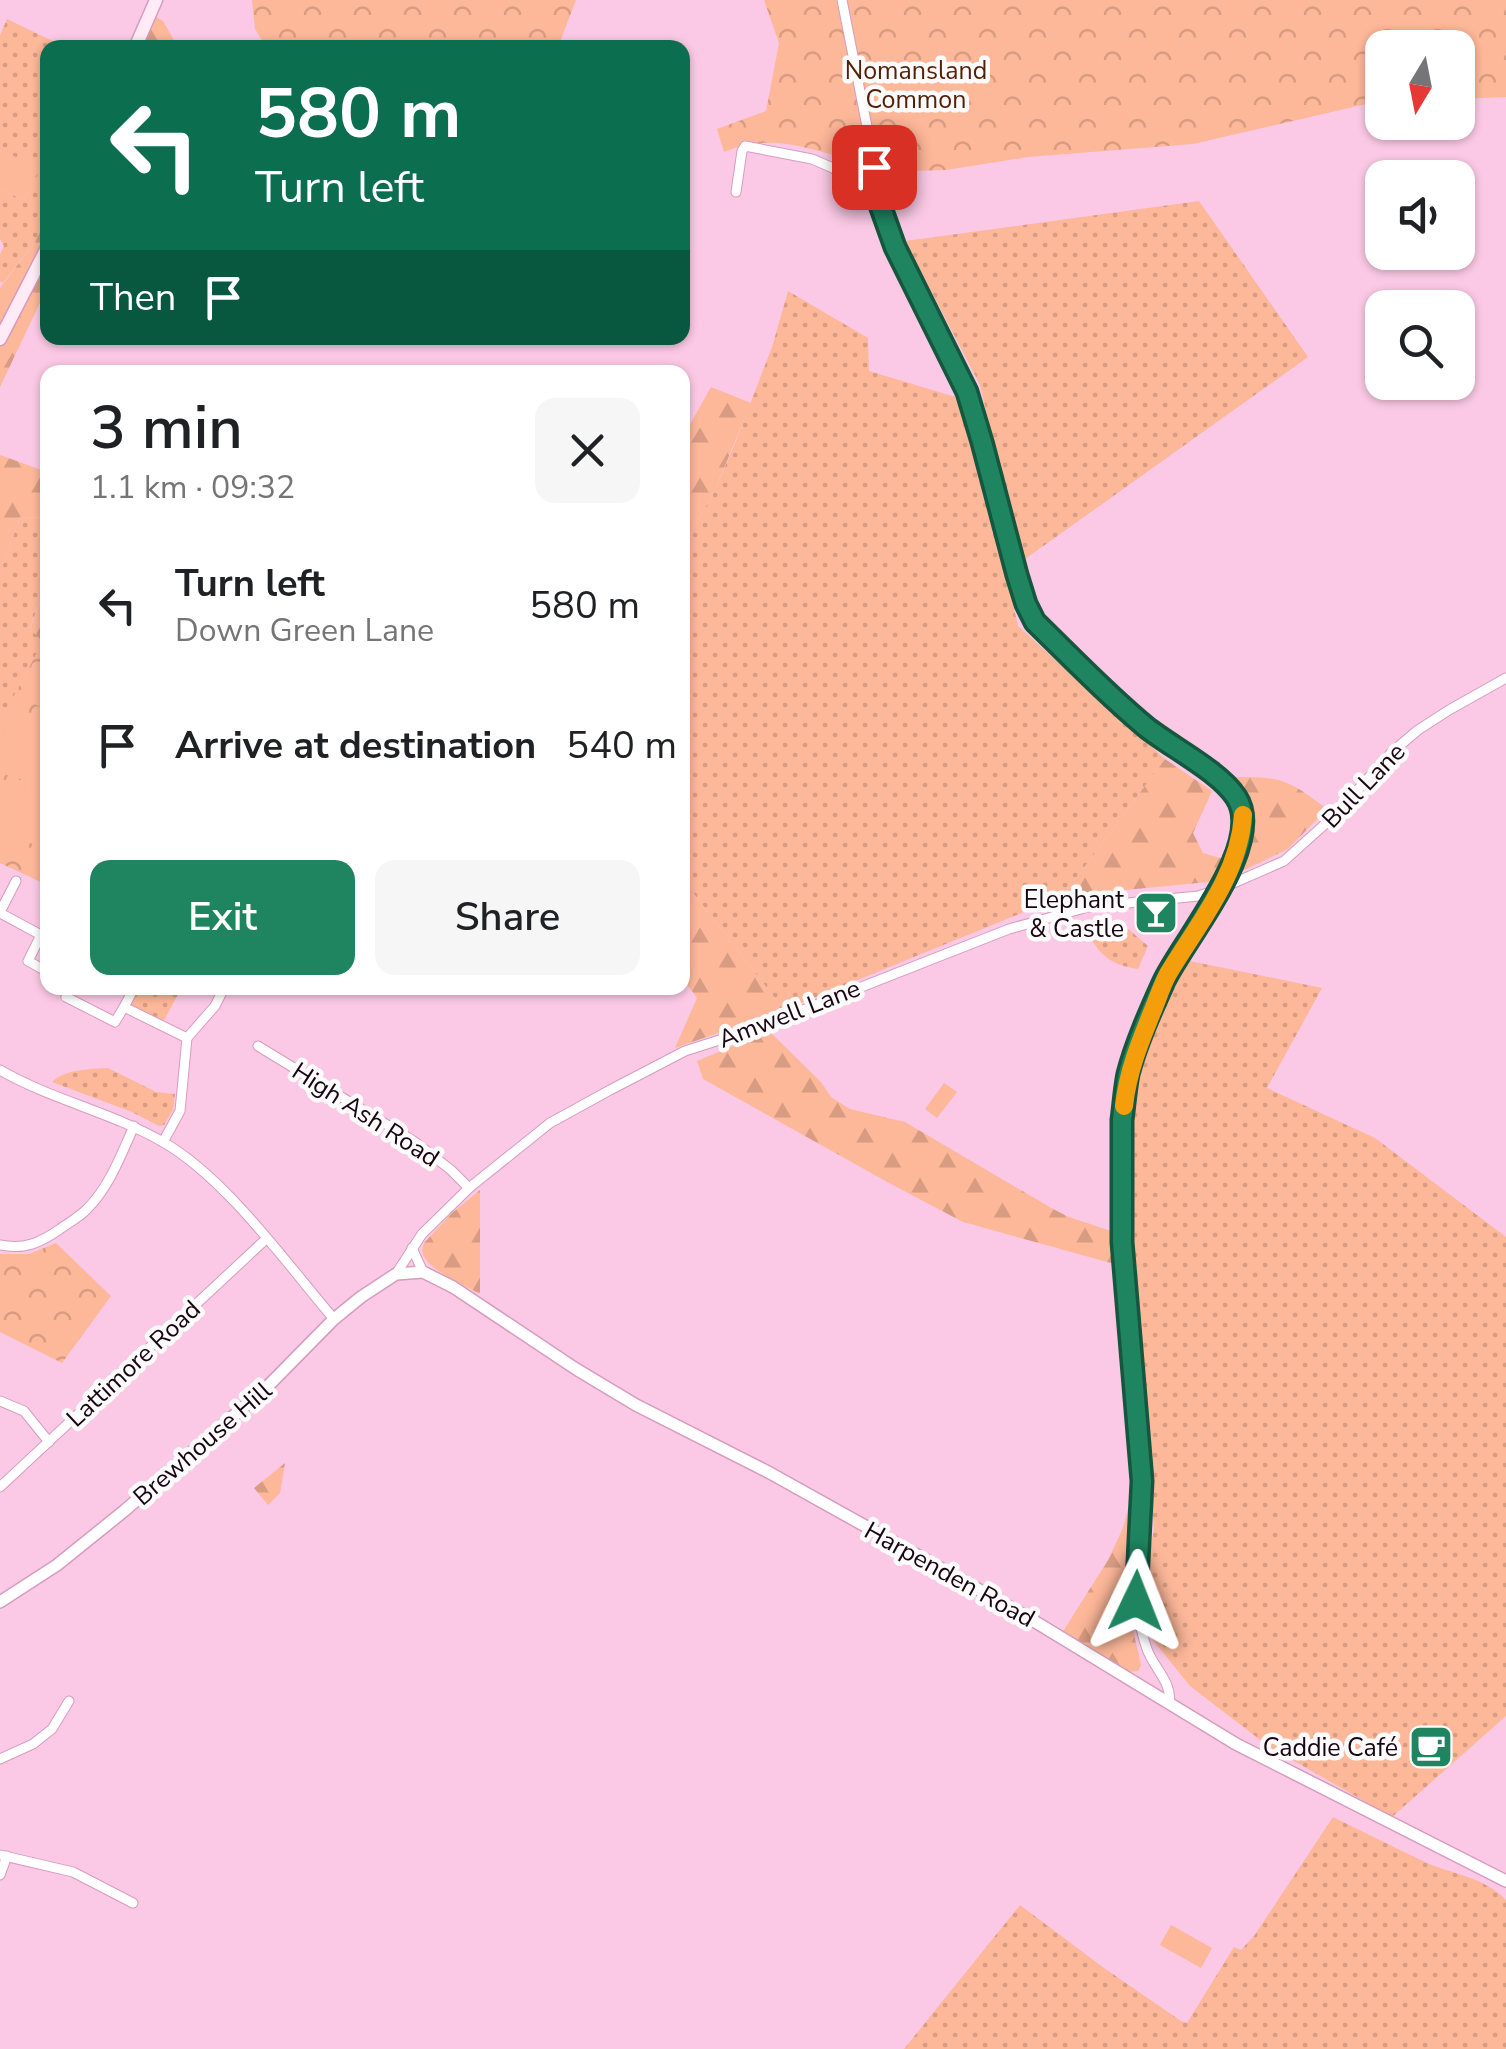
<!DOCTYPE html>
<html lang="en">
<head>
<meta charset="utf-8">
<style>
  body { margin:0; font-family:"Nunito Sans",sans-serif; background:#f6f6f6; color:#202124; height:100vh; display:flex; flex-direction:column; font-size:38px; white-space:nowrap }
  * { box-sizing:border-box; margin:0 }
  p { font-size:32px; color:#757577 }
  .icon { flex:none; width:55px; height:55px; fill:none; stroke:currentColor; stroke-width:2; stroke-linecap:round; stroke-linejoin:round }
  .map { position:relative; flex:1; overflow:hidden }
  .sheet { position:absolute; left:40px; top:365px; width:650px; height:630px; display:flex; flex-direction:column; background:#fff; border-radius:20px; box-shadow:0 2px 8px #0004 }
  .sheet>* { flex:none }
  .banner { position:absolute; left:40px; top:40px; width:650px; height:305px; border-radius:20px; box-shadow:0 2px 8px #0004; background:#0b6e4f; color:#fff; overflow:hidden }
  .needle { width:65px; rotate:190deg }
  .fabs { position:absolute; left:1365px; top:30px; display:grid; gap:20px }
  .fabs a { display:grid; place-items:center; width:110px; height:110px; border-radius:20px; background:#fff; box-shadow:0 2px 8px #0004; font-size:50px }
  .pin { position:absolute; display:grid; place-items:center; width:85px; height:85px; color:#fff; margin:-42px; border-radius:20px; box-shadow:0 5px 15px #0006 }
  .me { position:absolute; width:110px; margin:-55px; rotate:2deg; stroke-linejoin:round; filter:drop-shadow(0 0 8px #0008) }
  .turn { display:flex; align-items:center; gap:35px; height:210px; padding:0 50px; font-size:45px }
  .turn .icon { width:130px; height:130px; stroke-width:2.5 }
  .turn b { display:block; font-size:70px; line-height:85px }
  .then { display:flex; align-items:center; height:95px; padding:0 50px; background:#0003; gap:20px; font-size:38px }
  .round { display:grid; place-items:center; flex:none; width:105px; height:105px; border-radius:20px; background:#f6f6f6 }
  .headline { display:flex; align-items:center; justify-content:space-between; height:170px; padding:0 50px }
  h1 { font-size:60px; font-weight:600; line-height:75px }
  .button { display:flex; gap:20px; margin-top:auto; padding:20px 50px }
  .button a { flex:1; height:115px; border-radius:20px; background:#1e8560; color:#fff; font-size:40px; font-weight:600; line-height:115px; text-align:center }
  .button a+a { background:#f6f6f6; color:#202124 }
  ul { padding:0; list-style:none }
  li { display:flex; align-items:center; gap:30px; height:140px; padding:0 50px }
  li div { flex:1 }
  li b { display:block; font-size:38px }
  li em { font-style:normal }
  .map>svg:first-child { display:block }
</style>
</head>
<body>
<div class="map">
<svg width="1506" height="2049" viewBox="0 0 1506 2049">
  <defs>
    <pattern id="grass-dots" width="8" height="8" patternUnits="userSpaceOnUse" patternTransform="scale(2.5)"><rect width="8" height="8" fill="#fdb799"/><path d="M2 2h.1M6 6h.1" fill="none" stroke="#d89c83" stroke-width="1.8" stroke-linecap="round"/></pattern>
    <pattern id="forest-firs" width="22" height="20" patternUnits="userSpaceOnUse" patternTransform="scale(2.5)"><rect width="22" height="20" fill="#fdb799"/><path d="M5 1l3.5 6h-7zM16 11l3.5 6h-7z" fill="#d89c83"/></pattern>
    <pattern id="park-crowns" width="20" height="18" patternUnits="userSpaceOnUse" patternTransform="scale(2.5)"><rect width="20" height="18" fill="#fdb799"/><path d="M2 6a3 3 0 1 1 6 0M12 15a3 3 0 1 1 6 0" fill="none" stroke="#d89c83"/></pattern>
  </defs>
  <rect width="100%" height="100%" fill="#fbc9e5"/>
  <g fill="url(#grass-dots)">
    <path d="M7 19 65 47 48 48 47 219 35 242 3 283 0 281V254L4 246 0 239V189L24 200 39 168 0 150V35Z"/>
    <path d="M1199 201 1308 357 1021 562 980 385 905 241Z"/>
    <path d="M788 291 868 338 869 371 959 398 977 447 1018 626 1165 759 1063 896 784 1010 683 880V547L715 490 734 446 772 347Z"/>
    <path d="M20 517 47 518V583L30 628 43 642 0 722V573Z"/>
    <path d="M1127 928 1148 946 1138 969C1112 965 1099 956 1088 932Z"/>
    <path d="M1185 960 1322 988 1267 1088 1375 1138 1506 1237V1716L1392 1817 1268 1746 1190 1686 1148 1634 1143 1589 1154 1528 1129 1233V1124L1143 1041 1168 982Z"/>
    <path d="M137 988H178L181 989 163 1022 130 1005V1001Z"/>
    <path d="M108 1068 156 1092 175 1094 173 1110 164 1125 159 1126 132 1112 52 1082C65 1069 91 1069 108 1068Z"/>
    <path d="M1333 1817C1364 1832 1395 1848 1427 1863 1455 1875 1484 1877 1506 1900V2049H904L1020 1905 1104 1968 1181 2021 1187 2023 1234 1947 1241 1950 1254 1936Z"/>
  </g>
  <g fill="url(#forest-firs)">
    <path d="M156 17 163 21 178 47 133 48Z"/>
    <path d="M47 219V288L0 387V288L35 242Z"/>
    <path d="M711 387 751 403 715 490 683 547V437Z"/>
    <path d="M0 455 47 472 48 518 20 517 0 573Z"/>
    <path d="M47 583V634L43 642 30 629Z"/>
    <path d="M1165 759 1212 791 1193 833 1203 853 1231 861 1219 881 1063 896Z"/>
    <path d="M1230 777C1282 777 1286 778 1327 809L1288 849 1236 874C1248 835 1259 811 1230 777Z"/>
    <path d="M683 880 784 1010 675 1048 697 998 683 979Z"/>
    <path d="M769 1031 821 1082 831 1097 850 1109 905 1122 1053 1209 1069 1217 1114 1232 1111 1263 963 1222 889 1183 703 1079 697 1061Z"/>
    <path d="M480 1190V1294C466 1286 432 1271 425 1258 421 1251 422 1250 424 1243L452 1213Z"/>
    <path d="M285 1463 280 1493 268 1505 254 1488Z"/>
    <path d="M1131 1497 1125 1559 1126 1599 1141 1665 1138 1671 1127 1672 1062 1633 1108 1560 1123 1528Z"/>
  </g>
  <g fill="url(#park-crowns)">
    <path d="M252 0H576L558 47 267 48 255 29Z"/>
    <path d="M764 0H1506V97L1458 99V48H1382V103L1362 105 1193 144 1028 157 946 170 882 172 870 166C821 153 773 130 724 152L717 129 766 111 779 43Z"/>
    <path d="M47 634V885L0 863V722Z"/>
    <path d="M56 1243 111 1296 62 1363 0 1332V1254H29Z"/>
  </g>
  <g fill="#fdb799">
    <path d="M0 150 40 168 24 200 0 189Z"/>
    <path d="M45 651 48 652 47 710 22 698Z"/>
    <path d="M8 720 47 733V787L0 773V745Z"/>
    <path d="M0 779 47 794V848L0 834Z"/>
    <path d="M944 1083 957 1092 937 1118 925 1109Z"/>
    <path d="M1171 1925 1212 1948 1201 1968 1160 1945Z"/>
  </g>
  <g fill="none" stroke-linecap="round" stroke-linejoin="round">
    <defs>
      <g id="minor">
        <path d="M842 0 873 157 879 205 895 247 967 392 1026 605C1039 629 1061 647 1081 666 1102 687 1124 709 1147 728 1169 746 1238 783 1243 810 1252 861 1187 936 1165 979 1144 1020 1127 1069 1123 1115 1112 1234 1136 1358 1142 1477 1144 1519 1132 1562 1137 1605 1139 1620 1142 1635 1147 1649 1153 1667 1173 1683 1169 1703"/>
        <path d="M844 177 874 167"/>
        <path d="M736 192 742 151 745 146 812 159 833 168 879 205"/>
        <path d="M0 912 16 881"/>
        <path d="M0 913 41 935 28 961 48 972"/>
        <path d="M70 988 66 997 115 1022 124 1007"/>
        <path d="M134 988 124 1007 187 1038"/>
        <path d="M258 1046 415 1142 451 1170 469 1188"/>
        <path d="M0 1070C52 1100 111 1112 163 1142 226 1178 286 1263 334 1319"/>
        <path d="M163 1142 180 1111 187 1038 215 1006 224 988"/>
        <path d="M0 1245C24 1250 40 1243 60 1229 68 1223 78 1218 86 1210 109 1188 121 1155 134 1126"/>
        <path d="M412 1248 423 1272"/>
        <path d="M396 1274 422 1234 469 1188 550 1123 610 1090 685 1051 757 1028 1009 929 1088 907 1198 896 1220 889 1284 861 1334 816 1392 752 1418 730 1449 710 1506 678"/>
        <path d="M0 1401 24 1411 49 1442"/>
        <path d="M0 1487 266 1239"/>
        <path d="M0 1759 33 1744 52 1729 69 1701"/>
        <path d="M0 1855 73 1872 133 1903"/>
        <path d="M0 1875 7 1856"/>
      </g>
      <path id="tertiary" d="M0 1602 57 1565 124 1511 267 1387 334 1319 361 1297 396 1274 423 1272 453 1287 576 1369 636 1405 770 1473 944 1570 1029 1618 1236 1744 1506 1881"/>
      <g id="secondary">
        <path d="M135 48 156 0"/>
        <path d="M0 339 48 246"/>
      </g>
    </defs>
    <use href="#minor" stroke="#d79bbe" stroke-width="11"/>
    <use href="#tertiary" stroke="#d79bbe" stroke-width="14"/>
    <use href="#secondary" stroke="#d79bbe" stroke-width="15"/>
    <use href="#minor" stroke="#fff" stroke-width="9"/>
    <use href="#tertiary" stroke="#fff" stroke-width="11"/>
    <use href="#secondary" stroke="#ffebf6" stroke-width="12"/>
  </g>
  <g fill="none" stroke-linecap="round" stroke-linejoin="round">
    <defs>
      <path id="route" d="M874 167 880 205 895 247 967 392 982 442 1017 575 1026 604 1035 622C1071 657 1107 695 1146 727 1171 747 1219 771 1236 797 1267 843 1184 939 1164 981 1151 1010 1136 1043 1128 1074 1125 1089 1124 1105 1122 1120V1242L1142 1481 1136 1601"/>
    </defs>
    <use href="#route" stroke="#14563e" stroke-width="25"/>
    <use href="#route" stroke="#1e8560" stroke-width="18"/>
    <path stroke="#f59e0b" stroke-width="18" d="M1124 1106C1128 1071 1140 1042 1153 1010 1158 998 1162 985 1168 974 1198 924 1239 876 1243 815"/>
  </g>
  <defs>
    <symbol id="bar-square" viewBox="-11 -11 22 22"><rect x="-9" y="-9" width="18" height="18" rx="4" fill="#1e8560" stroke="#fbfbfb"/><path d="M-6-5H6L.8 .8V4.5H3.5V6h-7V4.5H-.8V.8Z" fill="#fff"/></symbol>
    <symbol id="cafe-square" viewBox="-11 -11 22 22"><rect x="-9" y="-9" width="18" height="18" rx="4" fill="#1e8560" stroke="#fbfbfb"/><path d="M-5.5-4.5H6V0H3Q3 3.5 0 3.5H-2.5Q-5.5 3.5-5.5 0ZM3-3.2v2h1.7v-2ZM-6 4.5H4V6H-6Z" fill="#fff"/></symbol>
  </defs>
  <g fill-rule="evenodd">
    <use href="#bar-square" x="1131" y="888" width="50" height="50"/>
    <use href="#cafe-square" x="1406" y="1722" width="50" height="50"/>
  </g>
  <g text-anchor="middle" stroke-width="9" stroke-linejoin="round" paint-order="stroke">
    <g font-size="25" fill="#541f04" stroke="#fbfbfb">
      <text x="916" y="79">Nomansland<tspan x="916" dy="29">Common</tspan></text>
    </g>
    <g font-size="25" fill="#180511" stroke="#fbfbfb">
      <text transform="translate(1363 785) rotate(-46)" y="9">Bull Lane</text>
      <text transform="translate(789 1013) rotate(-21)" y="9">Amwell Lane</text>
      <text transform="translate(366 1114) rotate(33)" y="9">High Ash Road</text>
      <text transform="translate(133 1363) rotate(-43)" y="9">Lattimore Road</text>
      <text transform="translate(202 1443) rotate(-41)" y="9">Brewhouse Hill</text>
      <text transform="translate(950 1574) rotate(29)" y="9">Harpenden Road</text>
    </g>
    <g font-size="25" fill="#180511" stroke="#fbfbfb" text-anchor="end">
      <text x="1124" y="908">Elephant<tspan x="1124" dy="29">&amp; Castle</tspan></text>
      <text x="1398" y="1756">Caddie Café</text>
    </g>
  </g>
</svg>
<div class="fabs">
<a><svg class="needle" viewBox="-14 -14 28 28"><path d="M0-13l5 13h-10z" fill="#e53935"/><path d="M0 13l5-13h-10z" fill="#757577"/></svg></a>
<a><svg class="icon" aria-label="sound" viewBox="0 0 24 24"><path d="M4 9h4l5-4v14l-5-4H4zM17 9q2 3 0 6"/></svg></a>
<a><svg class="icon" aria-label="search" viewBox="0 0 24 24"><circle cx="10" cy="10" r="6"/><path d="M15 15l6 6"/></svg></a>
</div>
<div class="pin" style="left:874px;top:167px;background:#d93025"><svg class="icon" aria-label="arrive" viewBox="0 0 24 24"><path d="M6 21V4h12l-3 4 3 4H6"/></svg></div>
<svg class="me" style="left:1136px;top:1601px" viewBox="-20 -20 40 40"><path d="M0-17L14 15 0 8-14 15z" fill="#1e8560" stroke="#fff" stroke-width="4"/></svg>
<div class="banner">
<div class="turn"><svg class="icon" aria-label="left" viewBox="0 0 24 24"><path d="M17 20v-9H6M10 6l-5 5 5 5"/></svg><div><b>580 m</b>Turn left</div></div>
<div class="then">Then<svg class="icon" aria-label="arrive" viewBox="0 0 24 24"><path d="M6 21V4h12l-3 4 3 4H6"/></svg></div>
</div>
<section class="sheet">
<div class="headline"><div><h1>3 min</h1><p>1.1 km · 09:32</p></div><a class="round"><svg class="icon" aria-label="close" viewBox="0 0 24 24"><path d="M6 6l12 12M18 6L6 18"/></svg></a></div>
<ul>
<li><svg class="icon" aria-label="left" viewBox="0 0 24 24"><path d="M17 20v-9H6M10 6l-5 5 5 5"/></svg><div><b>Turn left</b><p>Down Green Lane</p></div><em>580 m</em></li>
<li><svg class="icon" aria-label="arrive" viewBox="0 0 24 24"><path d="M6 21V4h12l-3 4 3 4H6"/></svg><div><b>Arrive at destination</b></div><em>540 m</em></li>
</ul>
<div class="button"><a>Exit</a><a>Share</a></div>
</section>
</div>
</body>
</html>
